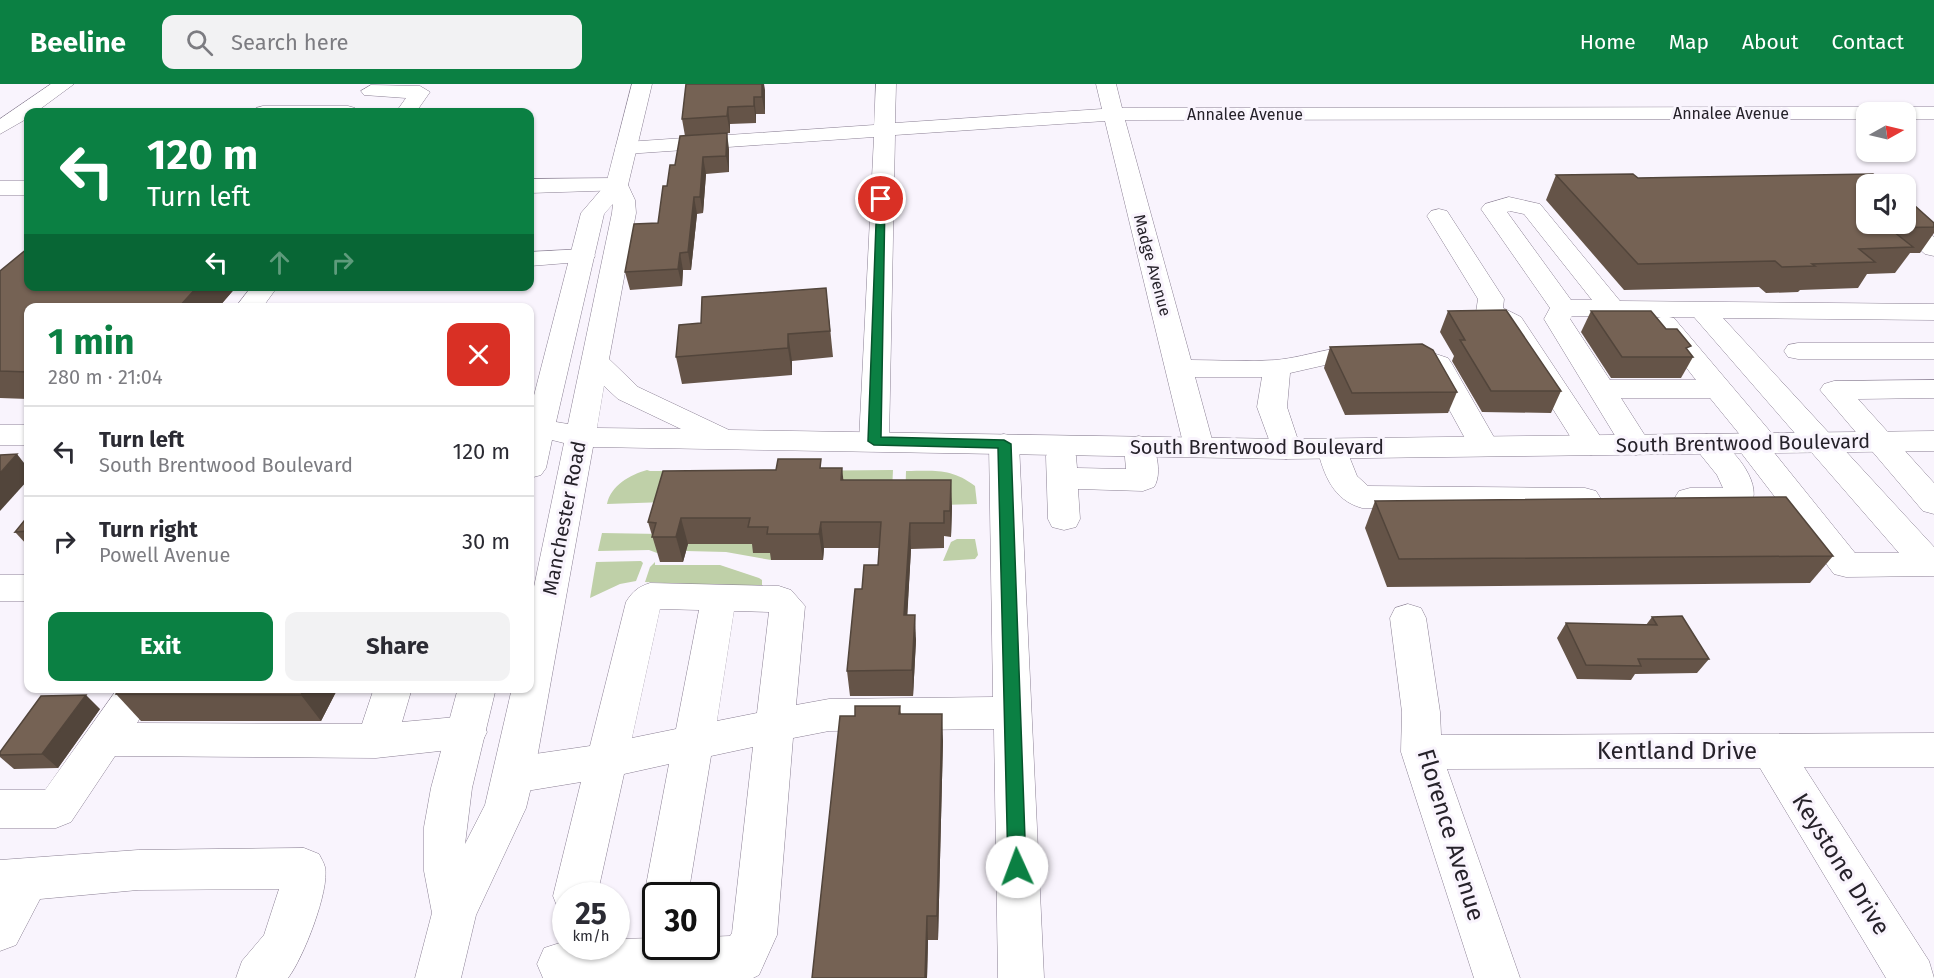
<!DOCTYPE html>
<html lang="en">
<head>
<meta charset="utf-8">
<style>
  body { margin:0; font-family:"Fira Sans",sans-serif; background:#f2f2f3; color:#2b2b33; height:100vh; display:flex; flex-direction:column; font-size:22px; white-space:nowrap }
  * { box-sizing:border-box; margin:0 }
  p { font-size:20px; color:#7c7c81 }
  .icon { flex:none; width:33px; height:33px; fill:none; stroke:currentColor; stroke-width:2; stroke-linecap:round; stroke-linejoin:round }
  .map { position:relative; flex:1; overflow:hidden }
  .details { position:absolute; left:24px; top:219px; width:510px; height:390px; display:flex; flex-direction:column; background:#fff; border-radius:12px; box-shadow:0 2px 4px #0004 }
  .details>* { flex:none }
  .top-card { position:absolute; left:24px; top:24px; width:510px; height:183px; border-radius:12px; box-shadow:0 2px 4px #0004; background:#0b8043; color:#fff; overflow:hidden }
  .needle { width:39px; rotate:82deg }
  .fabs { position:absolute; left:1856px; top:18px; display:grid; gap:12px }
  .fabs a { display:grid; place-items:center; width:60px; height:60px; border-radius:12px; background:#fff; box-shadow:0 2px 4px #0004; font-size:30px }
  .speed { position:absolute; left:552px; top:798px; display:flex; gap:12px; font-size:30px; font-weight:700; text-align:center }
  .speed>* { display:grid; place-content:center; width:78px; height:78px; border-radius:50%; background:#fff; box-shadow:0 2px 4px #0004; line-height:1 }
  .speed small { font-size:15px; font-weight:400 }
  .speed .limit { border:3px solid #111; border-radius:9px; background:#fff; color:#111 }
  .pin { position:absolute; display:grid; place-items:center; width:51px; height:51px; color:#fff; margin:-26px; border:3px solid #fff; border-radius:50%; box-shadow:0 2px 6px #0007 }
  .me { position:absolute; width:66px; margin:-33px; rotate:358deg; stroke-linejoin:round; filter:drop-shadow(0 0 4px #0008) }
  .turn { display:flex; align-items:center; gap:21px; height:126px; padding:0 24px; font-size:27px }
  .turn .icon { width:78px; height:78px; stroke-width:2.5 }
  .turn b { display:block; font-size:42px; line-height:51px }
  .lanes { display:flex; align-items:center; height:57px; padding:0 24px; background:#0003; justify-content:center; gap:30px; direction:ltr }
  .lanes .off { opacity:.35 }
  .round { display:grid; place-items:center; flex:none; width:63px; height:63px; border-radius:12px; background:#f2f2f3 }
  .headline { display:flex; align-items:center; justify-content:space-between; height:102px; padding:0 24px }
  h1 { font-size:36px; font-weight:700; line-height:45px; color:#0b8043 }
  .cta { display:flex; gap:12px; margin-top:auto; padding:12px 24px }
  .cta a { flex:1; height:69px; border-radius:12px; background:#0b8043; color:#fff; font-size:24px; font-weight:700; line-height:69px; text-align:center }
  .cta a+a { background:#f2f2f3; color:#2b2b33 }
  ul { padding:0; list-style:none }
  li { display:flex; align-items:center; gap:18px; height:90px; padding:0 24px; border-top:2px solid #e1e1e2 }
  li div { flex:1 }
  li b { display:block; font-size:22px }
  li em { font-style:normal }
  header { display:flex; align-items:center; gap:36px; box-sizing:border-box; height:84px; padding:0 30px; background:#0b8043; color:#fff }
  header strong { font-size:28px }
  nav { display:flex; gap:33px; margin-inline-start:auto; font-size:21px }
  .search { width:420px; height:54px; background:#f2f2f3; display:flex; align-items:center; gap:15px; box-sizing:border-box; padding:0 21px; border-radius:12px; color:#7c7c81; font-size:22px }
  .map>svg:first-child { display:block }
</style>
</head>
<body>
<header>
<strong>Beeline</strong>
<div class="search"><svg class="icon" aria-label="search" viewBox="0 0 24 24"><circle cx="10" cy="10" r="6"/><path d="M15 15l6 6"/></svg>Search here</div>
<nav><a>Home</a><a>Map</a><a>About</a><a>Contact</a></nav>
</header>
<div class="map">
<svg width="1934" height="894" viewBox="0 0 1934 894">
  <rect width="100%" height="100%" fill="#f9f4fd"/>
  <g fill="#bfd0a8">
    <path d="M647 386 650 387H715L666 418 607 420C611 401 630 391 647 386Z"/>
    <path d="M893 386 892 407 784 387 891 386Z"/>
    <path d="M906 387C935 387 951 384 975 402L977 420 905 422Z"/>
    <path d="M602 449 660 450 657 469 649 466 598 467Z"/>
    <path d="M975 455 978 471 975 475 943 477 951 458 957 455Z"/>
    <path d="M688 460H755L773 469 771 476 726 468 686 467Z"/>
    <path d="M596 478 641 477 643 479 636 497 620 500 590 514Z"/>
    <path d="M655 478V481H720L759 494 762 496V504L645 498 650 483Z"/>
  </g>
  <g fill="none" stroke-linecap="round" stroke-linejoin="round">
    <defs>
      <g id="minor">
        <path d="M51 0H74L36 28H28V34L0 50V35Z"/>
        <path d="M876 0H896L895 39 1102 25 1096 0H1116L1122 24 1866 23 1876 28H1866V35L1125 36 1191 276C1219 276 1247 278 1275 276 1311 273 1343 256 1381 265L1385 271 1381 277 1334 279 1290 289 1287 323 1301 365 1297 372 1286 375 1275 372 1257 323 1262 293H1195L1214 363 1210 370 1199 373 1188 370 1184 363 1105 37 895 51 889 357 885 364 874 367 863 364 859 357 874 53 626 70 619 68 615 64 619 60 626 58 874 41Z"/>
        <path d="M371 1 420 2 430 8 416 28H396L406 14 364 11 361 7Z"/>
        <path d="M263 22H348L355 24 358 28H253L256 24Z"/>
        <path d="M1905 23H1934V35H1905V28H1895Z"/>
        <path d="M617 94 625 96 628 101 625 106 530 109V95Z"/>
        <rect x="0" y="97" width="28" height="14"/>
        <path d="M1509 113 1540 120 1620 217 1934 220V236L1723 234 1934 463V492L1846 493 1834 490 1739 366 1735 359 1741 352 1710 314H1621L1651 361 1647 368 1636 371 1625 368 1544 235 1550 224 1481 125 1485 120ZM1510 127 1524 130 1592 216H1571L1507 128ZM1572 232 1661 233 1656 234 1652 240 1696 296H1610L1570 235ZM1669 233H1694L1899 469H1855L1772 366 1778 359 1774 352 1674 234Z"/>
        <path d="M1439 125 1447 127 1504 215 1503 224 1521 233 1525 239 1606 361 1602 368 1591 371 1580 368 1502 244 1480 234 1476 228 1478 215 1427 132 1431 127Z"/>
        <path d="M1905 133 1913 135 1934 153V172L1925 170 1897 145 1894 140H1905Z"/>
        <path d="M583 165 592 167 595 172 592 177 530 182V168Z"/>
        <path d="M252 202H278L262 224H235Z"/>
        <path d="M1798 259H1934V275H1798L1788 273 1784 267 1788 261Z"/>
        <path d="M1430 268 1448 274 1452 280 1499 362 1495 369 1484 372 1473 369 1427 285 1416 276 1420 270Z"/>
        <path d="M1934 296V314L1858 315 1934 399V430L1923 427 1820 306 1824 300 1834 297Z"/>
        <path d="M1004 350 1015 353 1019 360 1044 894H998L994 645 829 647 793 654 777 851 759 891 753 894H543L537 880 544 864 566 857V862H616V855L656 854V862H706V853L730 852 732 849 753 663 711 672 688 812H656V829L650 827 644 812 669 680 624 690 597 812H566V829L559 827 553 812 581 698 514 709 500 703 494 691 500 679 514 673 590 662 626 518C633 507 638 503 650 499L779 502 791 506 805 522 796 621 829 615 993 613 989 360 993 353ZM660 525 699 526 676 645 632 654ZM734 527 769 528 757 629 717 637Z"/>
        <path d="M1707 350C1728 356 1764 398 1751 420 1728 427 1702 429 1679 423L1674 415 1679 407 1690 404H1723L1717 391 1692 360 1696 353Z"/>
        <path d="M1139 352 1150 355C1157 367 1162 391 1154 403L1143 407 1078 405 1080 435 1076 443 1064 446 1052 443 1048 435 1046 372 1050 365 1061 362 1072 365 1076 372 1077 384 1126 385 1124 362 1128 355Z"/>
        <path d="M1332 354 1343 357 1357 392 1368 402 1585 404 1596 407 1601 415 1596 423 1585 426 1362 424C1333 416 1324 391 1317 364L1321 357Z"/>
        <rect x="0" y="491" width="28" height="26"/>
        <path d="M1408 520 1421 524 1426 534 1440 628 1441 651 1934 649V683H1804L1929 877 1934 894H1886L1760 684 1447 685 1520 894H1474L1401 668 1402 628 1390 534 1395 524Z"/>
        <path d="M118 604H158L137 639 362 640 374 604H412L402 638 467 632 481 636 487 648 481 660 467 664 376 674 115 672 71 738 56 744H0V706H45Z"/>
        <path d="M304 764 319 770C321 774 324 779 325 783 330 806 303 875 288 894H236L242 877 264 851 279 805 138 806 40 815 16 861 0 867V776L138 766Z"/>
      </g>
      <g id="major">
        <path d="M632 0H652L628 101 635 116 636 129 609 275 638 303 729 346 1286 355 1934 347V367L1286 375 593 363 534 691 526 724 476 831 461 894H415L432 829 424 787V743L431 704 458 604H496L472 704 465 760 485 721 512 604H530V522L564 359 552 356 546 384 541 391 530 394V327L581 129 606 100ZM613 120 612 129 568 340 556 338 604 130ZM604 302 618 315 681 345 597 344Z"/>
        <rect x="0" y="341" width="28" height="20"/>
      </g>
    </defs>
    <use href="#minor" stroke="#8b8094" stroke-width="1"/>
    <use href="#major" stroke="#8b8094" stroke-width="1"/>
    <use href="#minor" fill="#fff" fill-rule="evenodd"/>
    <use href="#major" fill="#fff" fill-rule="evenodd"/>
  </g>
  <g fill="#655448">
    <path d="M686 0H764L765 30H756V39L730 40V49L685 52 682 35Z"/>
    <path d="M729 65V88L706 90 703 129 697 130 691 186H683L682 202 630 206 625 188 658 139 667 102 675 81Z"/>
    <path d="M1556 91 1638 94 1934 139V149L1920 169H1910L1895 189 1867 190 1858 204 1800 206 1798 208 1766 209 1759 203 1624 206 1546 116Z"/>
    <path d="M0 187 28 202H237L218 224H28V315L0 314Z"/>
    <path d="M826 204 833 273 792 277V291L682 300 676 273 701 239Z"/>
    <path d="M1448 227 1561 307 1551 329 1482 328 1452 277 1454 272 1440 248Z"/>
    <path d="M1591 227 1666 245 1693 273 1681 294H1611L1581 248Z"/>
    <path d="M1330 263 1457 308 1448 329 1345 331 1324 284Z"/>
    <path d="M822 384 844 396 952 422 951 453 944 452V464L911 465 907 531 916 556 913 612H850L847 587 862 505 878 481 879 464H824L823 476H771L770 469H753L752 460H688L683 478H660L648 438 776 386Z"/>
    <path d="M1375 417 1833 472 1810 499 1387 503 1365 444Z"/>
    <path d="M28 432V462L15 448Z"/>
    <path d="M1652 533 1709 575 1697 589 1635 590 1631 596 1577 595 1557 554 1566 539 1646 541Z"/>
    <path d="M338 604 321 637H141L116 610Z"/>
    <path d="M900 622 901 630 943 656 938 856H928L927 894H812L855 632Z"/>
    <path d="M100 625 58 684 14 685 0 673V668Z"/>
  </g>
  <g fill="#52453b">
    <path d="M762 0H764L765 6V30L762 13Z"/>
    <path d="M754 13 756 30V39L754 22Z"/>
    <path d="M728 23 730 40V49L727 32Z"/>
    <path d="M727 49 729 65V88L726 72Z"/>
    <path d="M703 73 706 90 703 129 700 113Z"/>
    <path d="M694 113 697 130 691 186 688 168Z"/>
    <path d="M680 169 683 186 682 202 678 185Z"/>
    <path d="M198 202H237L218 224H178Z"/>
    <path d="M788 250 792 277V291L788 264Z"/>
    <path d="M17 370 28 384V396L0 427V389Z"/>
    <path d="M842 384 845 410 841 396Z"/>
    <path d="M951 396 952 422 951 453 950 427Z"/>
    <path d="M681 434 688 460 683 478 676 453Z"/>
    <path d="M821 438 824 464 823 476 819 450Z"/>
    <path d="M910 439 911 465 906 556 904 531Z"/>
    <path d="M915 531 916 556 913 612 912 586Z"/>
    <path d="M304 604H338L321 637 301 611Z"/>
    <path d="M86 611 100 625 58 684 42 670Z"/>
    <path d="M942 630 943 656 938 856 937 832Z"/>
    <path d="M927 832 928 856 927 894H925Z"/>
  </g>
  <g fill="#756254" stroke="#52453b" stroke-width="1.5">
    <path d="M686 0H762V13H754V22L728 23 727 32 682 35Z"/>
    <path d="M727 49 726 72 703 73 700 113H694L688 168 680 169 678 185 625 188 634 140 658 139 663 102H667L670 81H675L680 52Z"/>
    <path d="M1633 90 1638 94 1873 90 1888 100H1866V140H1905V113L1934 139V143L1889 144 1913 163 1859 165 1875 178 1812 180 1815 182 1782 183 1775 177 1638 180 1556 91Z"/>
    <path d="M28 164V202H198L178 224H28V288L0 287V187Z"/>
    <path d="M826 204 830 247 788 250V264L676 273 679 241 701 239 702 213Z"/>
    <path d="M1506 226 1561 307H1491L1460 256H1465L1448 227Z"/>
    <path d="M1591 227H1651L1666 245H1677L1691 262 1686 264 1693 273H1622Z"/>
    <path d="M1422 260 1433 266 1457 308 1352 309 1330 263Z"/>
    <path d="M17 370 0 389V371Z"/>
    <path d="M778 375H821L820 384H842L841 396H951L950 427H944V439H910L904 531H915L912 586 847 587 855 505H862L864 481H878L881 438H821L819 450H767L768 443H748L750 434H681L676 453H652L656 439 648 438 663 387 776 386Z"/>
    <path d="M1786 413 1833 472 1399 475 1375 417Z"/>
    <path d="M28 432V447L15 448Z"/>
    <path d="M1682 532 1709 575H1638L1641 582 1586 581 1566 539 1657 541 1652 533Z"/>
    <path d="M119 604H304L301 611 116 610Z"/>
    <path d="M86 611 42 670 0 671V668L41 612Z"/>
    <path d="M855 622H900L899 630H942L937 832H927L925 894H812L840 632H855Z"/>
  </g>
  <path fill="#0b8043" stroke="#07532c" stroke-width="1.5" d="M877 113 885 115 881 353 1004 356 1011 360 1026 783 1024 789 1017 792 1011 789 1008 783 998 364 874 361 868 357Z"/>
  <g text-anchor="middle" stroke-width="6" stroke-linejoin="round" paint-order="stroke">
    <g font-size="16" fill="#26222a" stroke="#f9f4fd">
      <text x="1731" y="35">Annalee Avenue</text>
      <text x="1245" y="36">Annalee Avenue</text>
      <text transform="translate(1153 181) rotate(75)" y="6">Madge Avenue</text>
    </g>
    <g font-size="20" fill="#26222a" stroke="#f9f4fd">
      <text transform="translate(1743 359) rotate(-1)" y="7">South Brentwood Boulevard</text>
      <text x="1257" y="370">South Brentwood Boulevard</text>
      <text transform="translate(564 434) rotate(-79)" y="7">Manchester Road</text>
    </g>
    <g font-size="24" fill="#26222a" stroke="#f9f4fd">
      <text x="1677" y="675">Kentland Drive</text>
      <text transform="translate(1451 751) rotate(73)" y="8">Florence Avenue</text>
      <text transform="translate(1841 780) rotate(58)" y="8">Keystone Drive</text>
    </g>
  </g>
</svg>
<div class="fabs">
<a><svg class="needle" viewBox="-14 -14 28 28"><path d="M0-13l5 13h-10z" fill="#e53935"/><path d="M0 13l5-13h-10z" fill="#7c7c81"/></svg></a>
<a><svg class="icon" aria-label="sound" viewBox="0 0 24 24"><path d="M4 9h4l5-4v14l-5-4H4zM17 9q2 3 0 6"/></svg></a>
</div>
<div class="speed"><div>25<small>km/h</small></div><div class="limit">30</div></div>
<div class="pin" style="left:881px;top:115px;background:#d93025"><svg class="icon" aria-label="arrive" viewBox="0 0 24 24"><path d="M6 21V4h12l-3 4 3 4H6"/></svg></div>
<svg class="me" style="left:1017px;top:783px" viewBox="-20 -20 40 40"><circle r="19" fill="#fff"/><path d="M0-13L10 11 0 6-10 11z" fill="#0b8043"/></svg>
<div class="top-card">
<div class="turn"><svg class="icon" aria-label="left" viewBox="0 0 24 24"><path d="M17 20v-9H6M10 6l-5 5 5 5"/></svg><div><b>120 m</b>Turn left</div></div>
<div class="lanes"><svg class="icon" aria-label="left" viewBox="0 0 24 24"><path d="M17 20v-9H6M10 6l-5 5 5 5"/></svg><svg class="icon off" aria-label="ahead" viewBox="0 0 24 24"><path d="M12 20V5M6 11l6-6 6 6"/></svg><svg class="icon off" aria-label="right" viewBox="0 0 24 24"><path d="M7 20v-9h11M14 6l5 5-5 5"/></svg></div>
</div>
<section class="details">
<div class="headline"><div><h1>1 min</h1><p>280 m · 21:04</p></div><a class="round" style="background:#d93025;color:#fff"><svg class="icon" aria-label="close" viewBox="0 0 24 24"><path d="M6 6l12 12M18 6L6 18"/></svg></a></div>
<ul>
<li><svg class="icon" aria-label="left" viewBox="0 0 24 24"><path d="M17 20v-9H6M10 6l-5 5 5 5"/></svg><div><b>Turn left</b><p>South Brentwood Boulevard</p></div><em>120 m</em></li>
<li><svg class="icon" aria-label="right" viewBox="0 0 24 24"><path d="M7 20v-9h11M14 6l5 5-5 5"/></svg><div><b>Turn right</b><p>Powell Avenue</p></div><em>30 m</em></li>
</ul>
<div class="cta"><a>Exit</a><a>Share</a></div>
</section>
</div>
</body>
</html>
